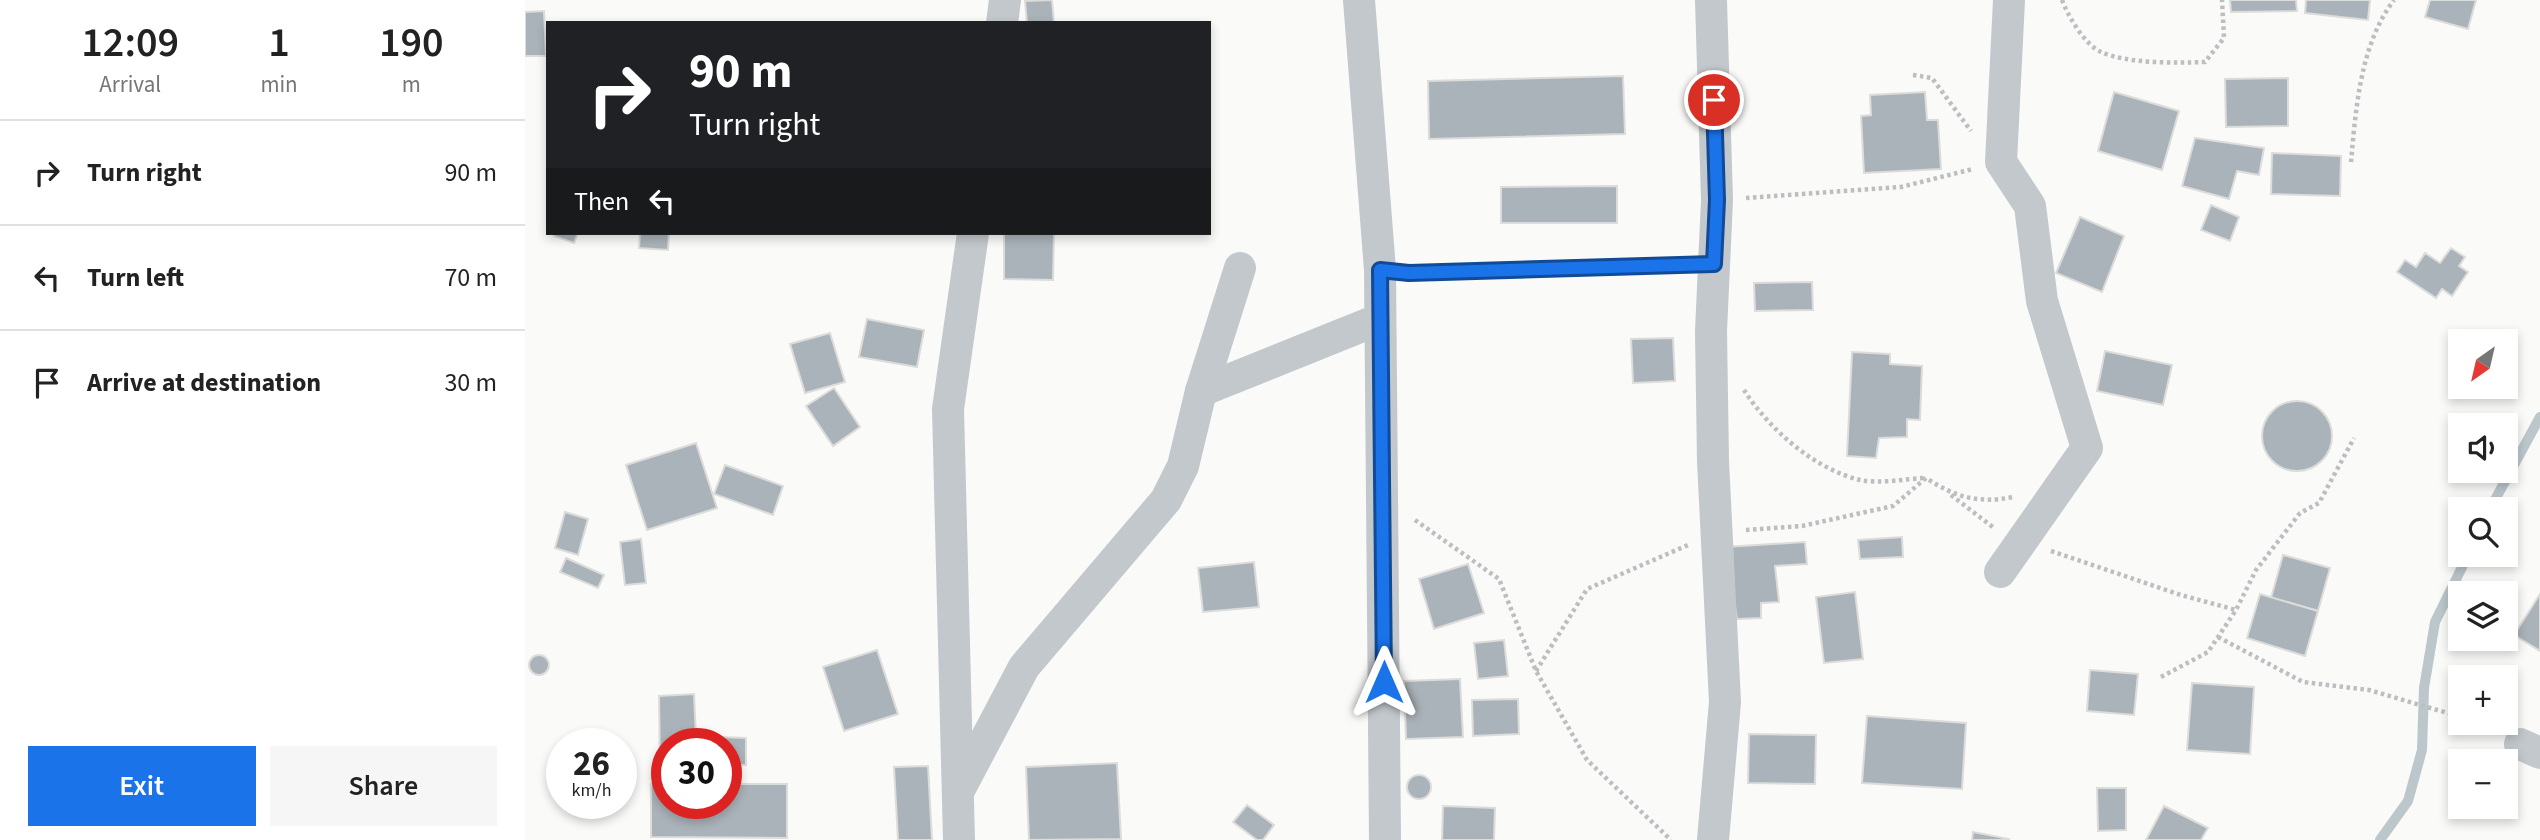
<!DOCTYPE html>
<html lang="en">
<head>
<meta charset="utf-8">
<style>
  body { margin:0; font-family:"Source Sans 3",sans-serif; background:#f6f6f6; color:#222; height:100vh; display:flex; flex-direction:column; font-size:26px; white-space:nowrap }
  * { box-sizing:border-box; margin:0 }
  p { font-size:23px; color:#767676 }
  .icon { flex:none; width:38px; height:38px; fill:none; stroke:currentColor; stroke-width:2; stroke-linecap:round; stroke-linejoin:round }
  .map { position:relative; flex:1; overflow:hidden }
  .drawer { display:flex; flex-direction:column; background:#fff; width:525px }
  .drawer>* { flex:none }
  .top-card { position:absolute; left:21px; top:21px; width:665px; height:214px; border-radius:0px; box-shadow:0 4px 10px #0003; background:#202124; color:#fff; overflow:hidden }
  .needle { width:46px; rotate:214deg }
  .controls { position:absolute; left:1923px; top:329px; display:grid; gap:14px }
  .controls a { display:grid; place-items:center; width:70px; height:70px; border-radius:0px; background:#fff; box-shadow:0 4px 10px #0003; font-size:35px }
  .speed { position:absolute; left:21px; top:728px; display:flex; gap:14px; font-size:35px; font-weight:700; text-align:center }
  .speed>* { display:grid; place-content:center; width:91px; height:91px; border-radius:50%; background:#fff; box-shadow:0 4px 10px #0003; line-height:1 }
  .speed small { font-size:18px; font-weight:400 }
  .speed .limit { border:10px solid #d22; background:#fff; color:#111 }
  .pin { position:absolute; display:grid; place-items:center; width:60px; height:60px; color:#fff; margin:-30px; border:4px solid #fff; border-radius:50%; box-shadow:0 2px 7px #0007 }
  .me { position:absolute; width:77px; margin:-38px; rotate:0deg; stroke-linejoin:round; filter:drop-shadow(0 0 5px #0008) }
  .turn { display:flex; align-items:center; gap:24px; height:147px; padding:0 28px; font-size:32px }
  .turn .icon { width:91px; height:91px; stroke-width:2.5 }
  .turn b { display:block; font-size:49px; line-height:60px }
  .then { display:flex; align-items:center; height:66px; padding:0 28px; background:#0003; gap:14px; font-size:26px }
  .eta { display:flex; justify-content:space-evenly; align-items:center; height:119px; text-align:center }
  .eta b { font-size:42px; font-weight:600; line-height:49px }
  .cta { display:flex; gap:14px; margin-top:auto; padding:14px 28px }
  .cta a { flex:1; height:80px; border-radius:0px; background:#1a73e8; color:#fff; font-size:28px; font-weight:600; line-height:80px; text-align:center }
  .cta a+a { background:#f6f6f6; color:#222 }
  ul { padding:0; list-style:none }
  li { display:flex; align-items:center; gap:21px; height:105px; padding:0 28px; border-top:2px solid #e0e0e0 }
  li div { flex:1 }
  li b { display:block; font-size:26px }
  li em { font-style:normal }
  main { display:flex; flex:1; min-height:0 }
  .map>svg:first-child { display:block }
</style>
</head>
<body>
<main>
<section class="drawer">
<div class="eta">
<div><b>12:09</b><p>Arrival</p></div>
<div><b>1</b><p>min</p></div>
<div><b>190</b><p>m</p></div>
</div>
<ul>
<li><svg class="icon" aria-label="right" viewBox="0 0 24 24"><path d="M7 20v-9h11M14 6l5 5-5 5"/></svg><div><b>Turn right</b></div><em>90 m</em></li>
<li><svg class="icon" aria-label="left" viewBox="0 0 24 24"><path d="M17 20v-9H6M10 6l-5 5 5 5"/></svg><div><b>Turn left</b></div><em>70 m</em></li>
<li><svg class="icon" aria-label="arrive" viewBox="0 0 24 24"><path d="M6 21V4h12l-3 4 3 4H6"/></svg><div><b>Arrive at destination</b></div><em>30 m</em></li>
</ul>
<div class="cta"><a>Exit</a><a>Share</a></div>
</section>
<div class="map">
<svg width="2015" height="840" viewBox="0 0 2015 840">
  <rect width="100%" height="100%" fill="#fafaf8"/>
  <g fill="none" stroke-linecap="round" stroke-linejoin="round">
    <g stroke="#bbc7cb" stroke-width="10">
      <path d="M1965 509 2015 417"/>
      <path d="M1855 840 1883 801 1897 750 1899 688 1910 622 1943 555"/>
    </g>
  </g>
  <g fill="#aab3b9" stroke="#dcdcda" stroke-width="2">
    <path d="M527 0 529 23H502L500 1Z"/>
    <path d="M1705 0H1771L1772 11 1706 12Z"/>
    <path d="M1781 0H1845L1843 20 1780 13Z"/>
    <path d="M1905 0H1951L1943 29 1900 17Z"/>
    <path d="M19 11 21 56H0V12Z"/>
    <path d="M1098 76 1100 134 904 139 903 81Z"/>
    <path d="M1763 78V126L1701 127 1700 79Z"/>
    <path d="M1400 92 1402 120H1413L1416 169 1339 173 1336 116 1346 115 1345 95Z"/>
    <path d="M1589 92 1654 111 1637 170 1573 151Z"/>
    <path d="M1670 138 1739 148 1734 175 1712 171 1704 199 1657 186Z"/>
    <path d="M1747 153 1816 156 1815 196 1746 194Z"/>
    <path d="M1092 186V223H976V187Z"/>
    <path d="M1686 205 1714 217 1705 241 1676 230Z"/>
    <path d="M1555 217 1599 236 1577 292 1531 273Z"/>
    <path d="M30 233H53L49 243 29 236Z"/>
    <path d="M115 233H144L143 250 114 248Z"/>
    <path d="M479 233H529L528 280 479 279Z"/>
    <path d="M1926 248 1940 257 1934 266 1943 272 1927 296 1917 289 1911 298 1872 272 1880 260 1891 267 1900 253 1915 263Z"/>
    <path d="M1287 282 1288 310 1230 311 1229 283Z"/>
    <path d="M342 319 399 330 392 367 334 357Z"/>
    <path d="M305 333 320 382 280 393 265 344Z"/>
    <path d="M1148 338 1150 381 1108 383 1106 339Z"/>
    <path d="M1580 351 1647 365 1638 405 1572 391Z"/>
    <path d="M1327 352 1365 354V364L1397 366 1395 420 1382 419V437L1354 438 1351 458 1322 456Z"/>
    <path d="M309 388 335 427 308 446 281 406Z"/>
    <circle cx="1772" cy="436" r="35"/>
    <path d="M171 443 192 508 122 530 101 465Z"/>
    <path d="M200 465 258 486 248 515 189 494Z"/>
    <path d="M40 512 63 519 53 555 30 548Z"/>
    <path d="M1377 537 1378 557 1335 559 1333 540Z"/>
    <path d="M116 539 121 583 100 585 95 542Z"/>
    <path d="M1280 542 1282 564 1250 566 1254 602 1236 603V618L1212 619 1200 547Z"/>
    <path d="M1758 555 1805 568 1793 611 1746 598Z"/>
    <path d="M41 558 79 575 73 588 35 572Z"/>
    <path d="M729 562 734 607 678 612 673 568Z"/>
    <path d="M943 564 959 613 909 629 894 579Z"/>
    <path d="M1330 592 1338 659 1299 663 1291 597Z"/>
    <path d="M1735 594 1793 611 1780 656 1722 638Z"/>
    <path d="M2015 594V651L1989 635Z"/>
    <path d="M979 640 983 676 953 679 949 643Z"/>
    <path d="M352 650 373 714 319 731 298 667Z"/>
    <circle cx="14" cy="665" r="10"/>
    <path d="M1565 670 1613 674 1609 715 1562 711Z"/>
    <path d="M935 679 938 737 881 739 879 681Z"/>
    <path d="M1667 683 1729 687 1725 754 1662 750Z"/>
    <path d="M169 694 171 736 221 738V765H201V744H142V763H135L134 696Z"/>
    <path d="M993 699 994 734 948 736 947 700Z"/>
    <path d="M1342 716 1441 723 1437 789 1337 783Z"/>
    <path d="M1224 734 1291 735 1290 784 1223 783Z"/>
    <path d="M592 763 596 839 504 840 501 767Z"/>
    <path d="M403 766 407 840H373L369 767Z"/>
    <circle cx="894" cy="787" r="12"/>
    <path d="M126 784H142V803H201V784H262V838L126 837Z"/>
    <path d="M1572 788H1601V830L1573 831Z"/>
    <path d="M722 805 749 825 738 840H732L708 822Z"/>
    <path d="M918 806 970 808 969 840H917Z"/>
    <path d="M1639 806 1683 828 1676 840H1621Z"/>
    <path d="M1448 832 1484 839 1483 840H1447Z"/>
  </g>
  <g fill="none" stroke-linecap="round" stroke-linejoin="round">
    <g stroke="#bbbfc2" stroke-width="4.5" stroke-dasharray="3.5 3.5" stroke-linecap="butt">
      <path d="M1537 0C1543 16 1560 45 1576 52 1603 64 1651 63 1680 62L1699 38 1697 0"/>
      <path d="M1388 75 1407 78 1446 131"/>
      <path d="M1826 162C1831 108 1835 45 1869 0"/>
      <path d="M1221 198 1376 187 1448 169"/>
      <path d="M1219 390C1244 429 1289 469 1335 480 1354 484 1380 479 1400 478"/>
      <path d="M1426 495 1469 528"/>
      <path d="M890 520 974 579 1011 671 1062 760 1146 840"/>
      <path d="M1221 530 1277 526 1368 506 1401 478C1430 497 1453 504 1488 497"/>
      <path d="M1526 551 1656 595 1711 610"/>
      <path d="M1693 637 1778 682 1844 690 1936 717"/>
      <path d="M1011 671 1062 589 1163 545"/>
      <path d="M1636 677 1683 652 1711 610 1731 570 1775 513 1794 503 1829 438"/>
      <path d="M1948 723 1968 732"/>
    </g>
    <path stroke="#c3c8cc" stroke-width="16" d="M855 270 884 273 1189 264"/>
    <g stroke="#c3c8cc" stroke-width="32">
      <path d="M834 0 855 270 860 840"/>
      <path d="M1186 0 1192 200 1186 331 1188 461 1200 702 1188 840"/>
      <path d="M477 23 480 0"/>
      <path d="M676 391 855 319"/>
      <path d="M1475 572 1562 448 1517 301 1505 206 1476 162 1484 0"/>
      <path d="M1995 744 2015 753"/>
      <path d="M433 792 499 667 641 500 658 466 676 391 715 268"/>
      <path d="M434 840 423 409 448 233"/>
    </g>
  </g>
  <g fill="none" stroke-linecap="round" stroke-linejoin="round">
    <defs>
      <path id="route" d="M859 682 855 270 884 273 1189 264 1192 200 1189 100"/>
    </defs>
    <use href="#route" stroke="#114b97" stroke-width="18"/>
    <use href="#route" stroke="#1a73e8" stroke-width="12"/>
  </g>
</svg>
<div class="controls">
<a><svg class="needle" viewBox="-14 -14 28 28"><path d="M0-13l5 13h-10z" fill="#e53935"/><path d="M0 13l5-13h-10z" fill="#767676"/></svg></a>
<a><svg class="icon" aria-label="sound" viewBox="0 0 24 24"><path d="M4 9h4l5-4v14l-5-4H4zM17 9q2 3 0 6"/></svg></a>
<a><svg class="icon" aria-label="search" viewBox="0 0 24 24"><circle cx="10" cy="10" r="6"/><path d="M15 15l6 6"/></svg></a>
<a><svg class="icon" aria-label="layers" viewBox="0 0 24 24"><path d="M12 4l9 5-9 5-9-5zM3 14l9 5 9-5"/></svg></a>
<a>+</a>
<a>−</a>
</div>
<div class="speed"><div>26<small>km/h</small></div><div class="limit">30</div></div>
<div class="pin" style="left:1189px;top:100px;background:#d93025"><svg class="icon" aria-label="arrive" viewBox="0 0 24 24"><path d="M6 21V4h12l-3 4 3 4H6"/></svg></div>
<svg class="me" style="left:859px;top:682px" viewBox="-20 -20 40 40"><path d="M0-17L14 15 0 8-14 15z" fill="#1a73e8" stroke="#fff" stroke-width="4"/></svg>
<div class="top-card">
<div class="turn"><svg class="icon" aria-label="right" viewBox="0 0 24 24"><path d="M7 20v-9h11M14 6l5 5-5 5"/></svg><div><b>90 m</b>Turn right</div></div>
<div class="then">Then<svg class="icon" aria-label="left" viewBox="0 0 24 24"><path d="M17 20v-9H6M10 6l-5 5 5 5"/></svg></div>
</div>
</div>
</main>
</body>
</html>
